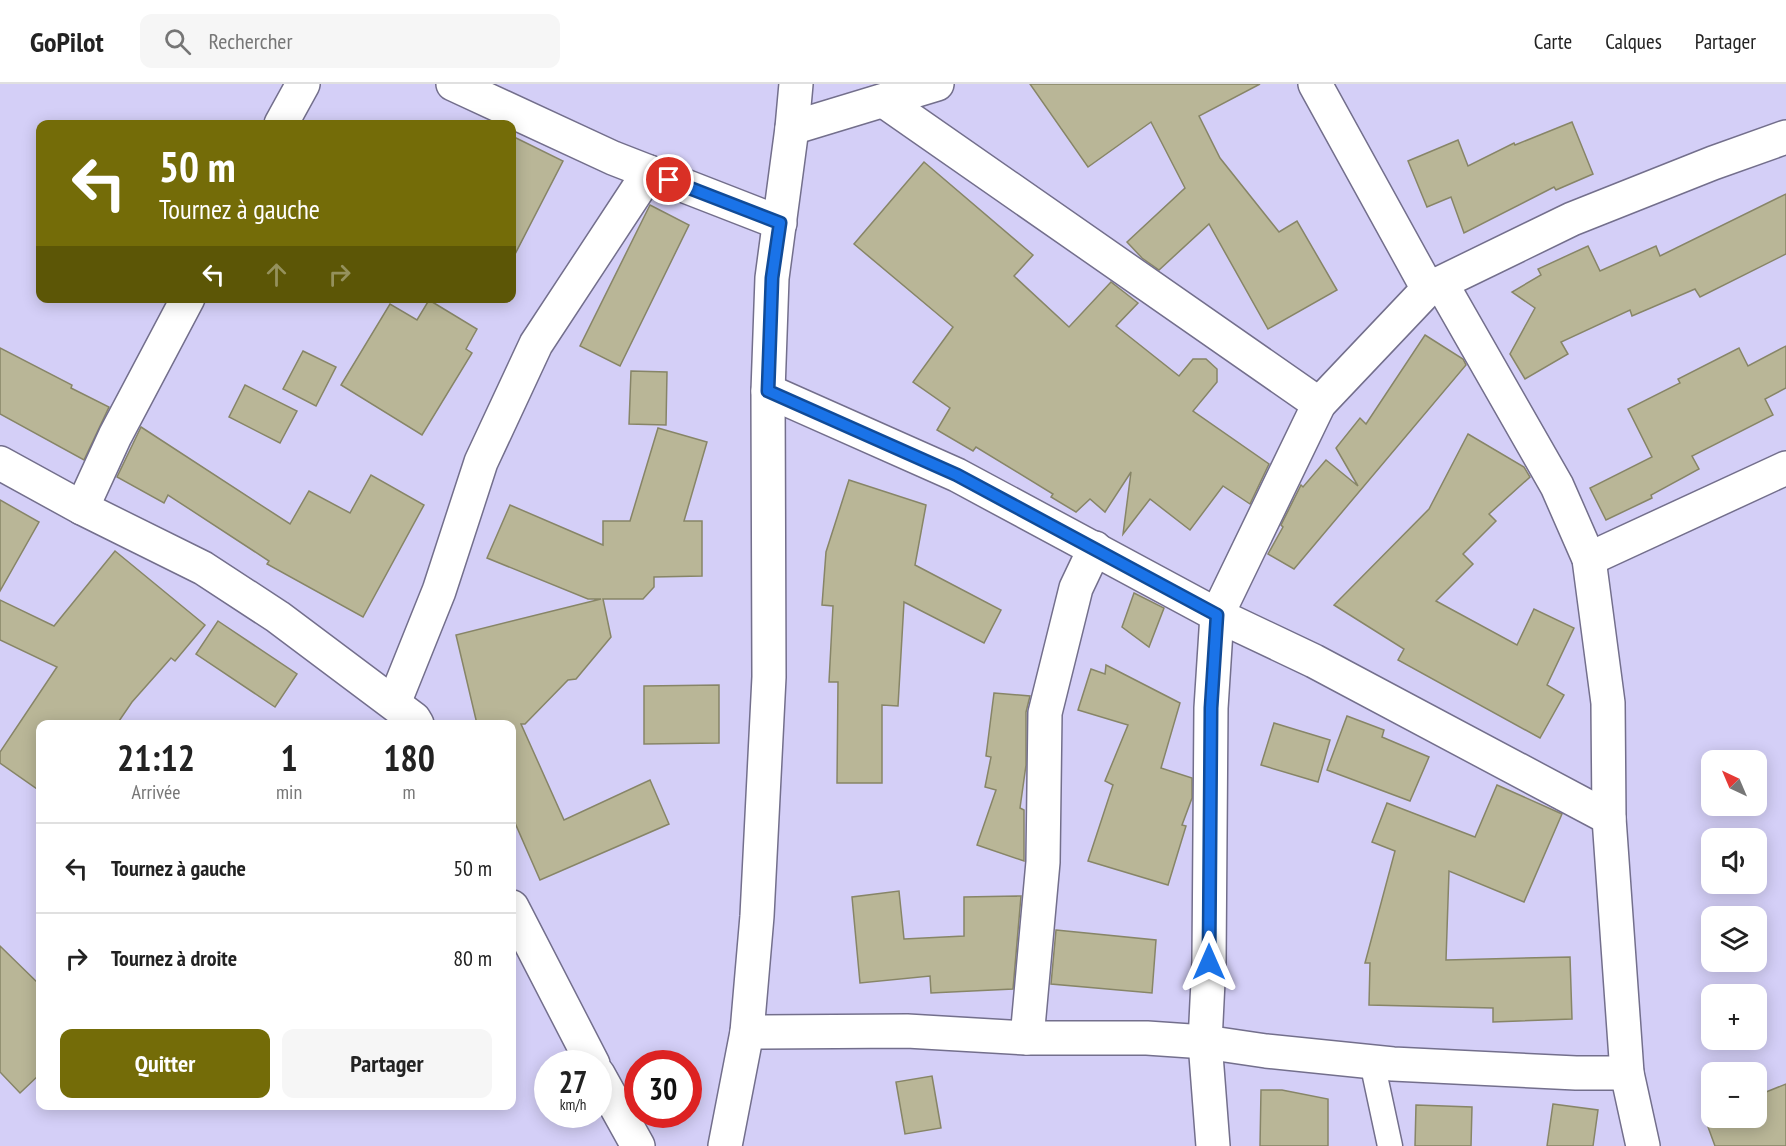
<!DOCTYPE html>
<html lang="fr">
<head>
<meta charset="utf-8">
<style>
  body { margin:0; font-family:"PT Sans Narrow",sans-serif; background:#f6f6f6; color:#222; height:100vh; display:flex; flex-direction:column; font-size:22px; white-space:nowrap }
  * { box-sizing:border-box; margin:0 }
  p { font-size:20px; color:#767676 }
  .icon { flex:none; width:33px; height:33px; fill:none; stroke:currentColor; stroke-width:2; stroke-linecap:round; stroke-linejoin:round }
  .map { position:relative; flex:1; overflow:hidden }
  .drawer { position:absolute; left:36px; top:636px; width:480px; height:390px; display:flex; flex-direction:column; background:#fff; border-radius:12px; box-shadow:0 3px 15px #0003 }
  .drawer>* { flex:none }
  .banner { position:absolute; left:36px; top:36px; width:480px; height:183px; border-radius:12px; box-shadow:0 3px 15px #0003; background:#746c08; color:#fff; overflow:hidden }
  .needle { width:39px; rotate:316deg }
  .fabs { position:absolute; left:1701px; top:666px; display:grid; gap:12px }
  .fabs a { display:grid; place-items:center; width:66px; height:66px; border-radius:12px; background:#fff; box-shadow:0 3px 15px #0003; font-size:30px }
  .speed { position:absolute; left:534px; top:966px; display:flex; gap:12px; font-size:30px; font-weight:700; text-align:center }
  .speed>* { display:grid; place-content:center; width:78px; height:78px; border-radius:50%; background:#fff; box-shadow:0 3px 15px #0003; line-height:1 }
  .speed small { font-size:15px; font-weight:400 }
  .speed .limit { border:9px solid #d22; background:#fff; color:#111 }
  .pin { position:absolute; display:grid; place-items:center; width:51px; height:51px; color:#fff; margin:-26px; border:3px solid #fff; border-radius:50%; box-shadow:0 2px 6px #0007 }
  .me { position:absolute; width:66px; margin:-33px; rotate:0deg; stroke-linejoin:round; filter:drop-shadow(0 0 4px #0008) }
  .turn { display:flex; align-items:center; gap:21px; height:126px; padding:0 24px; font-size:27px }
  .turn .icon { width:78px; height:78px; stroke-width:2.5 }
  .turn b { display:block; font-size:42px; line-height:51px }
  .lanes { display:flex; align-items:center; height:57px; padding:0 24px; background:#0003; justify-content:center; gap:30px; direction:ltr }
  .lanes .off { opacity:.35 }
  .eta { display:flex; justify-content:space-evenly; align-items:center; height:102px; text-align:center }
  .eta b { font-size:36px; font-weight:700; line-height:42px }
  .primary-button { display:flex; gap:12px; margin-top:auto; padding:12px 24px }
  .primary-button a { flex:1; height:69px; border-radius:12px; background:#746c08; color:#fff; font-size:24px; font-weight:700; line-height:69px; text-align:center }
  .primary-button a+a { background:#f6f6f6; color:#222 }
  ul { padding:0; list-style:none }
  li { display:flex; align-items:center; gap:18px; height:90px; padding:0 24px; border-top:2px solid #e0e0e0 }
  li div { flex:1 }
  li b { display:block; font-size:22px }
  li em { font-style:normal }
  header { display:flex; align-items:center; gap:36px; box-sizing:border-box; height:84px; padding:0 30px; background:#fff; border-bottom:2px solid #e0e0e0 }
  header strong { font-size:28px }
  nav { display:flex; gap:33px; margin-inline-start:auto; font-size:21px }
  .search { width:420px; height:54px; background:#f6f6f6; display:flex; align-items:center; gap:15px; box-sizing:border-box; padding:0 21px; border-radius:12px; color:#767676; font-size:22px }
  .map>svg:first-child { display:block }
</style>
</head>
<body>
<header>
<strong>GoPilot</strong>
<div class="search"><svg class="icon" aria-label="search" viewBox="0 0 24 24"><circle cx="10" cy="10" r="6"/><path d="M15 15l6 6"/></svg>Rechercher</div>
<nav><a>Carte</a><a>Calques</a><a>Partager</a></nav>
</header>
<div class="map">
<svg width="1786" height="1062" viewBox="0 0 1786 1062">
  <rect width="100%" height="100%" fill="#eceafd"/>
  <path fill="#d4cff7" fill-rule="evenodd" d="M0 0H1786V1062H0ZM40 40H512V214H40ZM40 640H512V1022H40ZM1712 676H1756V722H1712ZM1712 754H1756V800H1712ZM1712 832H1756V878H1712ZM1712 910H1756V956H1712ZM548 980H598V1030H548ZM638 980H688V1030H638ZM1712 988H1756V1034H1712Z"/>
  <g fill="#b9b697" stroke="#878567" stroke-width="1.5">
    <path d="M1030 0H1260L1199 32 1220 74 1279 148 1297 137 1337 206 1268 245 1209 140 1159 186 1142 174 1127 158 1185 104 1151 38 1088 83Z"/>
    <path d="M1572 38 1593 90 1556 106 1554 103 1464 149 1451 113 1427 123 1408 77 1458 56 1468 82 1514 59 1515 61Z"/>
    <path d="M512 52 563 77 512 176Z"/>
    <path d="M924 78 1033 171 1014 192 1069 243 1111 198 1138 219 1116 242 1179 292 1193 275H1206L1217 285V298L1193 327 1269 380 1250 420 1223 402 1190 446 1150 415 1123 450 1131 388 1105 428 1090 415 1076 428 1051 413 1053 410 976 363 973 367 937 346 950 324 913 298 953 243 854 160Z"/>
    <path d="M1786 110V170L1700 213 1695 205 1632 232 1630 226 1561 258 1568 270 1525 295 1510 270 1535 224 1512 208 1541 191 1538 185 1588 162 1600 187 1656 162 1660 172Z"/>
    <path d="M650 121 689 141 620 282 580 262Z"/>
    <path d="M429 216 477 245 466 265 472 269 422 351 341 301 390 220 417 236Z"/>
    <path d="M1425 251 1463 275 1466 281 1294 485 1268 470 1283 443 1281 441 1301 401 1303 403 1326 376 1358 402 1336 364 1360 334 1366 340Z"/>
    <path d="M1786 262V304L1765 315 1773 331 1692 372 1699 385 1651 411 1652 414 1606 436 1590 404 1652 373 1628 325 1680 299 1678 295 1739 264 1748 282Z"/>
    <path d="M0 264 72 301 71 304 109 323 84 376 0 330Z"/>
    <path d="M303 267 336 283 316 322 283 305Z"/>
    <path d="M631 287 667 288 666 341 629 340Z"/>
    <path d="M245 301 297 327 280 359 229 333Z"/>
    <path d="M141 343 290 440 309 407 350 429 371 391 424 421 363 533 267 480 269 477 168 411 164 419 117 393Z"/>
    <path d="M658 344 707 358 684 437H702V492L654 493V503L643 515H603L611 553 576 595 568 596 525 640H521L564 736 650 696 669 740 540 796 512 732V640H477L456 551 601 515H588L487 474 510 421 603 461V437H630Z"/>
    <path d="M1468 350 1524 383 1530 393 1489 430 1496 437 1463 470 1473 480 1436 517 1517 561 1534 525 1574 544 1547 601 1564 611 1540 654 1398 576 1404 565 1334 521 1429 425Z"/>
    <path d="M849 396 926 421 915 481 1001 526 984 559 904 518 898 622 882 621V699H837L838 598H829L833 522 822 521 826 468Z"/>
    <path d="M0 416 39 438 0 507Z"/>
    <path d="M115 467 205 541 175 577 171 574 132 618 117 640H40V707L0 679V668L57 583 0 556V516L54 542Z"/>
    <path d="M1134 509 1164 524 1149 563 1122 543Z"/>
    <path d="M218 537 297 590 275 623 196 570Z"/>
    <path d="M1106 581 1180 619 1161 684 1192 694V714L1182 741 1186 742 1168 801 1088 777 1113 701 1105 697 1128 641 1078 626 1091 585 1105 590Z"/>
    <path d="M719 601V659L644 660V602Z"/>
    <path d="M994 609 1030 612 1026 628V681L1020 724 1024 726V777L977 761 996 706 985 703 991 673 986 672Z"/>
    <path d="M1347 632 1384 646 1382 653 1429 673 1410 717 1327 686Z"/>
    <path d="M1274 639 1330 656 1318 698 1261 681Z"/>
    <path d="M1497 701 1562 730 1524 818 1449 787 1446 876 1570 873 1572 935 1493 938V924L1369 921 1370 879H1365L1395 767 1372 758 1387 719 1475 753Z"/>
    <path d="M899 807 904 855 964 852V813L1021 812 1013 905 931 909 930 892 860 899 852 813Z"/>
    <path d="M1056 846 1156 856 1152 909 1051 900Z"/>
    <path d="M0 862 40 901V990L20 1009 0 988Z"/>
    <path d="M932 992 941 1044 905 1050 896 998Z"/>
    <path d="M1786 1000V1062H1715L1704 1032 1712 1029V1034H1756V1012Z"/>
    <path d="M1261 1006H1282L1328 1015V1062H1260Z"/>
    <path d="M1553 1020 1598 1026 1593 1062H1547Z"/>
    <path d="M1416 1021 1472 1023 1471 1062H1415Z"/>
  </g>
  <g fill="none" stroke-linecap="round" stroke-linejoin="round">
    <defs>
      <path id="lane" d="M1372 978 1390 1062"/>
      <g id="street">
        <path d="M453 0 613 74 780 139"/>
        <path d="M1315 0 1428 205"/>
        <path d="M884 17 1319 320"/>
        <path d="M281 40 303 0"/>
        <path d="M792 44 937 0"/>
        <path d="M1441 199 1557 402 1589 475 1608 619 1609 734 1627 989 1643 1062"/>
        <path d="M768 307 957 391 1217 531 1314 577 1609 734"/>
        <path d="M0 379 82 424 203 484 278 533 414 635 417 640"/>
        <path d="M82 424 115 352 188 214"/>
        <path d="M1589 475 1786 384"/>
        <path d="M394 619 439 507 481 378 536 260 649 88"/>
        <path d="M512 823 593 980"/>
        <path d="M747 948 907 947 1027 954H1147L1205 958 1266 967 1393 980 1576 989H1627"/>
        <path d="M1027 954 1043 778 1045 629 1076 504 1095 464"/>
        <path d="M598 990 638 1062"/>
        <path d="M725 1062 747 948 757 832 769 593 768 307 772 194 792 44 796 0"/>
        <path d="M1213 1062 1205 958 1209 877 1211 624 1217 531 1319 320 1428 205 1572 135 1713 79 1786 53"/>
      </g>
    </defs>
    <use href="#lane" stroke="#736f8c" stroke-width="27"/>
    <use href="#street" stroke="#736f8c" stroke-width="36"/>
    <use href="#lane" stroke="#fff" stroke-width="24"/>
    <use href="#street" stroke="#fff" stroke-width="33"/>
  </g>
  <g fill="none" stroke-linecap="round" stroke-linejoin="round">
    <defs>
      <path id="route" d="M669 96 780 139 772 194 768 307 957 391 1217 531 1211 624 1209 878"/>
    </defs>
    <use href="#route" stroke="#114b97" stroke-width="15"/>
    <use href="#route" stroke="#1a73e8" stroke-width="10"/>
  </g>
</svg>
<div class="fabs">
<a><svg class="needle" viewBox="-14 -14 28 28"><path d="M0-13l5 13h-10z" fill="#e53935"/><path d="M0 13l5-13h-10z" fill="#767676"/></svg></a>
<a><svg class="icon" aria-label="sound" viewBox="0 0 24 24"><path d="M4 9h4l5-4v14l-5-4H4zM17 9q2 3 0 6"/></svg></a>
<a><svg class="icon" aria-label="layers" viewBox="0 0 24 24"><path d="M12 4l9 5-9 5-9-5zM3 14l9 5 9-5"/></svg></a>
<a>+</a>
<a>−</a>
</div>
<div class="speed"><div>27<small>km/h</small></div><div class="limit">30</div></div>
<div class="pin" style="left:669px;top:96px;background:#d93025"><svg class="icon" aria-label="arrive" viewBox="0 0 24 24"><path d="M6 21V4h12l-3 4 3 4H6"/></svg></div>
<svg class="me" style="left:1209px;top:878px" viewBox="-20 -20 40 40"><path d="M0-17L14 15 0 8-14 15z" fill="#1a73e8" stroke="#fff" stroke-width="4"/></svg>
<div class="banner">
<div class="turn"><svg class="icon" aria-label="left" viewBox="0 0 24 24"><path d="M17 20v-9H6M10 6l-5 5 5 5"/></svg><div><b>50 m</b>Tournez à gauche</div></div>
<div class="lanes"><svg class="icon" aria-label="left" viewBox="0 0 24 24"><path d="M17 20v-9H6M10 6l-5 5 5 5"/></svg><svg class="icon off" aria-label="ahead" viewBox="0 0 24 24"><path d="M12 20V5M6 11l6-6 6 6"/></svg><svg class="icon off" aria-label="right" viewBox="0 0 24 24"><path d="M7 20v-9h11M14 6l5 5-5 5"/></svg></div>
</div>
<section class="drawer">
<div class="eta">
<div><b>21:12</b><p>Arrivée</p></div>
<div><b>1</b><p>min</p></div>
<div><b>180</b><p>m</p></div>
</div>
<ul>
<li><svg class="icon" aria-label="left" viewBox="0 0 24 24"><path d="M17 20v-9H6M10 6l-5 5 5 5"/></svg><div><b>Tournez à gauche</b></div><em>50 m</em></li>
<li><svg class="icon" aria-label="right" viewBox="0 0 24 24"><path d="M7 20v-9h11M14 6l5 5-5 5"/></svg><div><b>Tournez à droite</b></div><em>80 m</em></li>
</ul>
<div class="primary-button"><a>Quitter</a><a>Partager</a></div>
</section>
</div>
</body>
</html>
